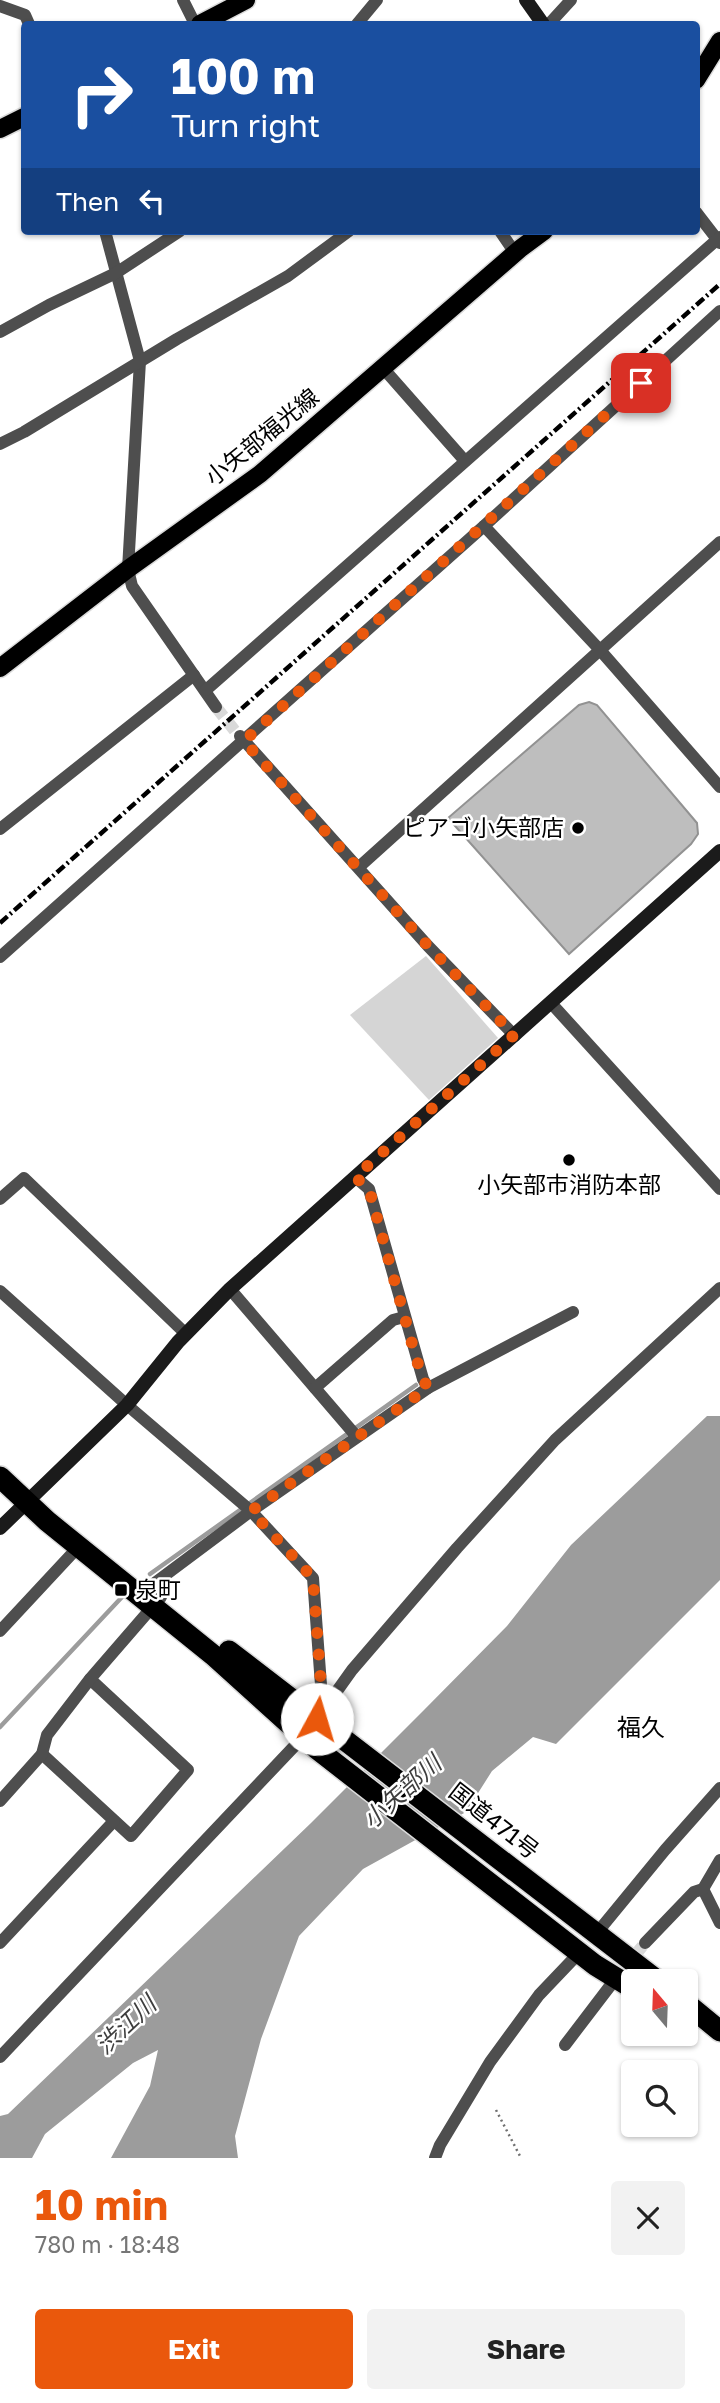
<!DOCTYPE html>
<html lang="en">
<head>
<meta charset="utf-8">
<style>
  body { margin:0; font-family:"Golos Text","Noto Sans JP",sans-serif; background:#f2f2f2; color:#222; height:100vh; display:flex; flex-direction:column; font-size:26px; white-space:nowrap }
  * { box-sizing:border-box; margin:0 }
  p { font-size:23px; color:#767676 }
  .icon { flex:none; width:38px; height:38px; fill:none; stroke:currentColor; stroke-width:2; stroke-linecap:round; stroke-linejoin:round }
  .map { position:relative; height:2158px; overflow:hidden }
  .drawer { display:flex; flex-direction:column; background:#fff; flex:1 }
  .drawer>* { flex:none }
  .banner { position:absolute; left:21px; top:21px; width:679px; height:214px; border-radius:7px; box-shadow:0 2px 5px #0004; background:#1a4fa0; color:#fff; overflow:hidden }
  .needle { width:46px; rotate:341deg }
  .controls { position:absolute; left:621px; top:1969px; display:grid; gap:14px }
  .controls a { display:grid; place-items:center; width:77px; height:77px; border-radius:7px; background:#fff; box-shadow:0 2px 5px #0004; font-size:35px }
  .pin { position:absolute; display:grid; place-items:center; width:60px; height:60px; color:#fff; margin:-30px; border-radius:14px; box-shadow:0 4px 10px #0006 }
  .me { position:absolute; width:77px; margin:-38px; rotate:6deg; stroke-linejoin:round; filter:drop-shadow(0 0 5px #0008) }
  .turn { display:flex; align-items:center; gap:24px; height:147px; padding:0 35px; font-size:32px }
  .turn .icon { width:91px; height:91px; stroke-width:2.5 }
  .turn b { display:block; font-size:49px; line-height:60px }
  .then { display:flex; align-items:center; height:66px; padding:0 35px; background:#0003; gap:14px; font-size:26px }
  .round { display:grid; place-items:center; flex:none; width:74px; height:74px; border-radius:7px; background:#f2f2f2 }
  .headline { display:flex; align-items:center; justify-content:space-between; height:119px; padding:0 35px }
  h1 { font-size:42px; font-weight:700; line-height:52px; color:#ea580c }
  .button { display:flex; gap:14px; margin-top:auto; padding:14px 35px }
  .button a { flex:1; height:80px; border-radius:7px; background:#ea580c; color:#fff; font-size:28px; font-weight:700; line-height:80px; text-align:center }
  .button a+a { background:#f2f2f2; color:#222 }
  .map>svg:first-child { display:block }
</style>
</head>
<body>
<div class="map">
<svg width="720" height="2158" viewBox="0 0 720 2158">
  <rect width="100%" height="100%" fill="#fff"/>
  <path fill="#d5d5d5" d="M426 956 498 1038 429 1100 350 1015Z"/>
  <path fill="#9c9c9c" d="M707 1416H720V1580L556 1744 533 1737 492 1771 466 1812 363 1869 299 1936 261 2039 235 2136 238 2158H111L150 2086 158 2050 133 2063 45 2134 32 2158H0V2116L8 2114 311 1823 423 1711 507 1626 571 1545Z"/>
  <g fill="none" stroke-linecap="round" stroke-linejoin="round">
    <g stroke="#9c9c9c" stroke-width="4.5">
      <path d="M150 1574 416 1385"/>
      <path d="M0 1727 122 1597"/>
    </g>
  </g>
  <path fill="#bebebe" stroke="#929292" stroke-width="2" d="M589 702 597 705 697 823 698 834 691 844 569 954 448 818 579 705Z"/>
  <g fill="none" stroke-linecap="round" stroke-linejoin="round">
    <g stroke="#d9d9d9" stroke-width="12" stroke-dasharray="12 6" stroke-linecap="butt">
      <path d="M216 707 239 736"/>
      <path d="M612 1983 645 1943"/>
    </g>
    <defs>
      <g id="primary">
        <path d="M200 24 246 0"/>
        <path d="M696 80 720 41"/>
        <path d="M0 129 24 117"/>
        <path d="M0 668 128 569 260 474 521 248 544 231"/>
      </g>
      <g id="highway">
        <path d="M0 1477 47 1521 213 1655 317 1749 595 1965 634 1989"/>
        <path d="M229 1651 658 1981"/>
        <path d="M686 2003 720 2031"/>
      </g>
    </defs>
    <use href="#primary" stroke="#dbdbdb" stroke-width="21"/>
    <use href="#highway" stroke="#dbdbdb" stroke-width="24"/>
    <path stroke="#707070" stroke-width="2.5" stroke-dasharray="2 3.5" stroke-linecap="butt" d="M496 2110 521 2158"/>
    <g stroke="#4e4e4e" stroke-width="12">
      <path d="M183 0 195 24"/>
      <path d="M0 6 25 15 29 24"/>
      <path d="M357 24 377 0"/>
      <path d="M549 24 571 0"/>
      <path d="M696 212 720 243"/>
      <path d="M105 231 140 361 128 569 132 586 216 707"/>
      <path d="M500 231 515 253"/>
      <path d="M720 311 484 526 600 650 720 787"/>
      <path d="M0 332 49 305 116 273 180 231"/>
      <path d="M383 368 465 461"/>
      <path d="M0 444 24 432 177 339 288 276 349 231"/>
      <path d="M206 690 720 237"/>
      <path d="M240 736 428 946 515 1036"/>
      <path d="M0 829 194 675"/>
      <path d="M359 867 720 542"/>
      <path d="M0 957 484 526"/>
      <path d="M551 1003 720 1189"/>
      <path d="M355 1177 369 1189 423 1379 428 1388"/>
      <path d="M0 1199 24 1178 186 1334"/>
      <path d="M230 1289 357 1437"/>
      <path d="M0 1291 127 1405 251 1511 313 1578 321 1685 317 1715"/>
      <path d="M315 1388 393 1320 404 1317"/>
      <path d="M140 1594 251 1511 428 1388 573 1312"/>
      <path d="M0 1631 81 1544"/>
      <path d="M317 1719 352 1670 457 1548 555 1440 720 1288"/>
      <path d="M42 1754 131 1836 188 1770 90 1679"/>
      <path d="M0 1801 42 1754 47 1735 90 1679 161 1597"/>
      <path d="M703 1889 720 1923"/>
      <path d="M596 1934 665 1850 720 1788"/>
      <path d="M0 1943 114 1821"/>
      <path d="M645 1943 694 1892 703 1889 720 1860"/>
      <path d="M565 2045 610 1986"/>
      <path d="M0 2057 304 1736"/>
      <path d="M435 2158 440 2145 490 2062 539 1995 579 1953"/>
    </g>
    <g stroke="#1b1b1b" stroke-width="14">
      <path d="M526 0 543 24"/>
      <path d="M0 1528 127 1405 178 1342 230 1289 720 851"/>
    </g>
    <use href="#primary" stroke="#000" stroke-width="18"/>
    <use href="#highway" stroke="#000" stroke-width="21"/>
    <path stroke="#000" stroke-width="4.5" stroke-dasharray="10 3.5 2 3.5" stroke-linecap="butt" d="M0 923 720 284"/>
  </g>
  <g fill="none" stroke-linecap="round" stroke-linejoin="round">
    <path stroke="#ea580c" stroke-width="12" stroke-dasharray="0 21.6" d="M317 1719 321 1685 313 1578 251 1511 428 1388 423 1379 416 1358 369 1189 355 1177 514 1035 428 946 244 741 641 383"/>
  </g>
  <g fill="#000" stroke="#fff" stroke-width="2.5">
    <circle cx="578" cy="828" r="7"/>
    <circle cx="569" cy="1160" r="7"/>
    <rect x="114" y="1583" width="14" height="14" rx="3.5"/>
  </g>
  <g text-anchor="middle" stroke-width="5" stroke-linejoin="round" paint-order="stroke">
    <g font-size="23" fill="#000" stroke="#fff">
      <text transform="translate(262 437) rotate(-39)" y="8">小矢部福光線</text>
      <text transform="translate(494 1821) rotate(38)" y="8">国道471号</text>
    </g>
    <g font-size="23" fill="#000" stroke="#fff" text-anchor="end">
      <text x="564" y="836">ピアゴ小矢部店</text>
      <text x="569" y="1193" text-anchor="middle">小矢部市消防本部</text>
      <text x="135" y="1598" text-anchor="start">泉町</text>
    </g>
    <g font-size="24" fill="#000" stroke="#fff">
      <text x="641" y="1736">福久</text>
    </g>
    <g font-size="24" font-style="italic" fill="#3d3d3d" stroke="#fff">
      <text transform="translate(402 1792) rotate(-42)" y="8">小矢部川</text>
      <text transform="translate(126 2025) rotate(-43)" y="8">渋江川</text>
    </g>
  </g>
</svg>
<div class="controls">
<a><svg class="needle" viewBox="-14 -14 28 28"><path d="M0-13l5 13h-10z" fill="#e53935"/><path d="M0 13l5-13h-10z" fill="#767676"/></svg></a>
<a><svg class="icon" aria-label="search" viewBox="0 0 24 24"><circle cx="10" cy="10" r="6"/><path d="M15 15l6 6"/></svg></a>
</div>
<div class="pin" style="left:641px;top:383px;background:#d93025"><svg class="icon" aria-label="arrive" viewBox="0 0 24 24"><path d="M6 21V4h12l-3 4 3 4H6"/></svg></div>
<svg class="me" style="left:317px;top:1719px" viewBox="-20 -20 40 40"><circle r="19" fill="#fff"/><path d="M0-13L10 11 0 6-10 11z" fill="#ea580c"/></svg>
<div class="banner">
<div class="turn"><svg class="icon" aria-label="right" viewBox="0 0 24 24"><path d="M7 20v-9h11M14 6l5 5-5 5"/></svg><div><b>100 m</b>Turn right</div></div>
<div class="then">Then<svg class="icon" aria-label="left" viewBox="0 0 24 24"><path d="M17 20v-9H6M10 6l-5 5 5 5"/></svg></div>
</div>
</div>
<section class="drawer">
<div class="headline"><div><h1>10 min</h1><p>780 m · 18:48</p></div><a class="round"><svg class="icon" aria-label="close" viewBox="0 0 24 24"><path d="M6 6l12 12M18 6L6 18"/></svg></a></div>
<div class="button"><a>Exit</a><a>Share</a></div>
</section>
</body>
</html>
